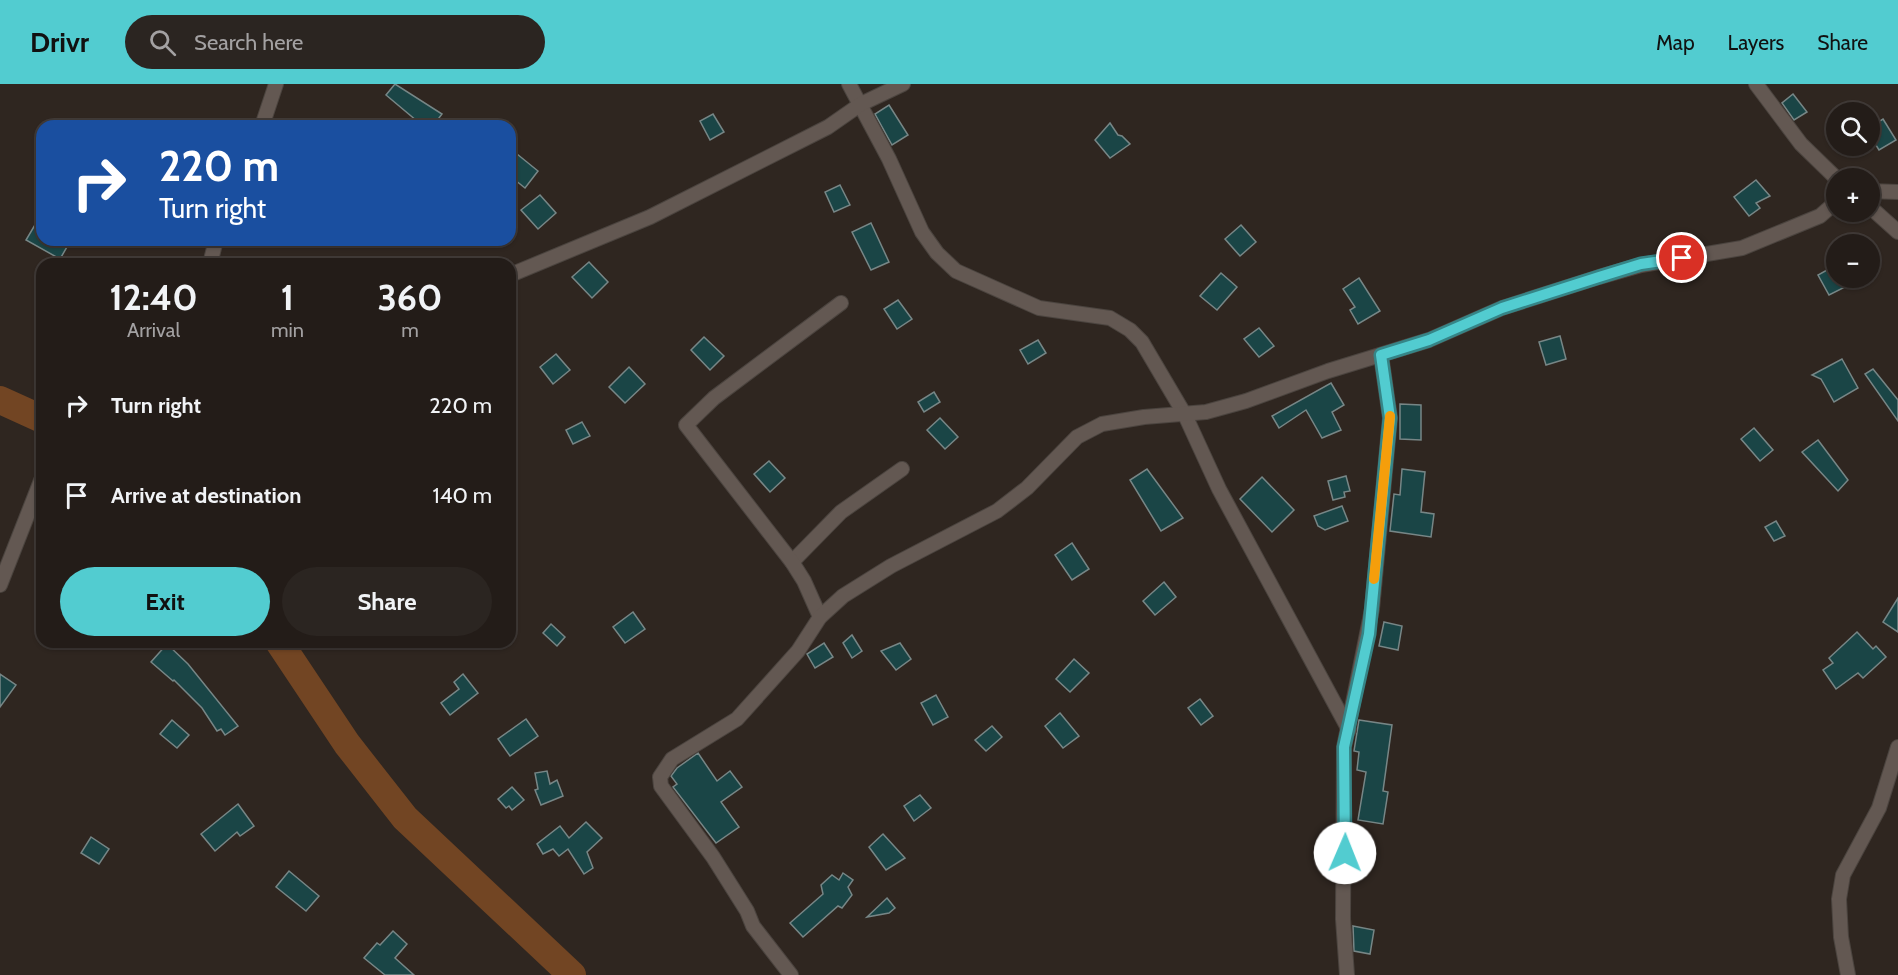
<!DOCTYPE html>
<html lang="en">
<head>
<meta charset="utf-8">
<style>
  body { margin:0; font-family:Cabin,sans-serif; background:#2b2521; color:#f1f3f6; height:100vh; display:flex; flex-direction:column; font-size:22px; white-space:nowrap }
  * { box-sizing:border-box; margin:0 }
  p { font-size:20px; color:#a3a1a2 }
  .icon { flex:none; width:33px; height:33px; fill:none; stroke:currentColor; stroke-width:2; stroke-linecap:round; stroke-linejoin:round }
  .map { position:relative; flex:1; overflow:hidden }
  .panel { position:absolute; left:36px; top:174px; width:480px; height:390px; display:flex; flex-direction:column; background:#231c18; border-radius:18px; box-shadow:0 2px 4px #0004,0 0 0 2px #403a37 }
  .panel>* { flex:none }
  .top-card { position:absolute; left:36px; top:36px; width:480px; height:126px; border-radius:18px; box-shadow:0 2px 4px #0004,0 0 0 2px #403a37; background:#1a4fa0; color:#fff; overflow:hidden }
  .controls { position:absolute; left:1826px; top:18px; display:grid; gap:12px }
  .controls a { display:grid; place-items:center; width:54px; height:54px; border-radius:50%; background:#231c18; box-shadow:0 2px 4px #0004,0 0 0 2px #403a37; font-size:30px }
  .pin { position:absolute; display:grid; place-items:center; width:51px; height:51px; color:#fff; margin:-26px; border:3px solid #fff; border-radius:50%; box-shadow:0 2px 6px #0007 }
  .me { position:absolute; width:66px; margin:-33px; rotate:1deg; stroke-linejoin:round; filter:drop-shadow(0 0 4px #0008) }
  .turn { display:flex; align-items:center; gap:21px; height:126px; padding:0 24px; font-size:27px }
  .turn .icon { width:78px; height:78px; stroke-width:2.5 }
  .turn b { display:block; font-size:42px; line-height:51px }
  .eta { display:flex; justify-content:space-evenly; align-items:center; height:102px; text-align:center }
  .eta b { font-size:36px; font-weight:800; line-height:42px }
  .cta { display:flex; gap:12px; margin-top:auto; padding:12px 24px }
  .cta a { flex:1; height:69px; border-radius:36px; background:#52ccd0; color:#111; font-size:24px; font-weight:800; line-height:69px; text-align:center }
  .cta a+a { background:#2b2521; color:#f1f3f6 }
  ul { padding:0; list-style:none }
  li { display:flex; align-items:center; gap:18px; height:90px; padding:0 24px }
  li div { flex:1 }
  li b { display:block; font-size:22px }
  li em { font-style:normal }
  header { display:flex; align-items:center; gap:36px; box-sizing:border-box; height:84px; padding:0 30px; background:#52ccd0; color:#111 }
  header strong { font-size:28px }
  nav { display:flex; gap:33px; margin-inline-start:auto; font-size:21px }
  .search { width:420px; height:54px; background:#2b2521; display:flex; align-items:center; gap:15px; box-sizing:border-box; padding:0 21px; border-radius:33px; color:#a3a1a2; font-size:22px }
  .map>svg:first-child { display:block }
</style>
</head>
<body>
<header>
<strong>Drivr</strong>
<div class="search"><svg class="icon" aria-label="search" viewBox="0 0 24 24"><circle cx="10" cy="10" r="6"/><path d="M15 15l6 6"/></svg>Search here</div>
<nav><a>Map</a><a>Layers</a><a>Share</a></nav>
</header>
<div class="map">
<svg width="1898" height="891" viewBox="0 0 1898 891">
  <rect width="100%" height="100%" fill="#2f2620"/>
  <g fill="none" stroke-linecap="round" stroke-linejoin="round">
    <g stroke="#724523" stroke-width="28">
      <path d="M0 316 42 335"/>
      <path d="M279 558 347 660 405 734 572 891"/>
    </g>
  </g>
  <g fill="#1a4546" stroke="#778686" stroke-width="1.5">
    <path d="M395 0 442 30 433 42H423L386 11Z"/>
    <path d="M1793 10 1807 28 1794 36 1782 19Z"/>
    <path d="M889 21 908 51 892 61 875 30Z"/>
    <path d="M713 30 724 48 710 56 700 37Z"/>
    <path d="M1883 35 1896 56 1879 66 1869 50V44Z"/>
    <path d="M1110 39 1118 51 1122 52 1130 60 1110 74 1095 56Z"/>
    <path d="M517 70 538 87 525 104 510 92V78Z"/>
    <path d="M1756 96 1770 112 1756 119 1760 124 1749 132 1734 113Z"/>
    <path d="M840 101 850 121 834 128 825 108Z"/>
    <path d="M540 111 556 129 538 145 521 126Z"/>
    <path d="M42 129V156H71L60 175 26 156Z"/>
    <path d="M871 139 889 178 871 186 852 148Z"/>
    <path d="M1241 141 1256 158 1240 172 1225 155Z"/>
    <path d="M589 178 608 198 592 214 572 193Z"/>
    <path d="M1836 181V194H1842L1847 202 1829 211 1818 191Z"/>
    <path d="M1221 189 1237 203 1217 226 1200 212Z"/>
    <path d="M1359 194 1380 227 1358 240 1350 226 1355 223 1343 205Z"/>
    <path d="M898 216 912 235 897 245 884 225Z"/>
    <path d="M1259 244 1274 262 1259 273 1244 255Z"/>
    <path d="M1560 252 1566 275 1546 281 1539 258Z"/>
    <path d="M704 253 724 272 710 286 691 266Z"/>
    <path d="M1038 256 1046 269 1028 280 1020 266Z"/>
    <path d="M556 270 570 286 553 300 540 283Z"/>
    <path d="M1842 275 1858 304 1834 318 1821 295 1812 291Z"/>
    <path d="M629 283 645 300 625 319 609 303Z"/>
    <path d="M1873 285 1898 316V337L1865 290Z"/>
    <path d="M1331 299 1344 321 1332 328 1341 346 1322 354 1306 326 1279 344 1272 332Z"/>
    <path d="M934 308 940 318 924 328 918 318Z"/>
    <path d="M1400 320 1421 321V356L1400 355Z"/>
    <path d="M940 334 958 353 945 365 927 346Z"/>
    <path d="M582 338 590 352 573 360 566 346Z"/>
    <path d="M1754 344 1773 366 1760 377 1741 355Z"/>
    <path d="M1818 356 1848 396 1838 407 1802 368Z"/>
    <path d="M769 377 785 394 770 408 754 390Z"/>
    <path d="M1147 385 1183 434 1161 447 1130 396Z"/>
    <path d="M1402 385 1425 388 1421 428 1434 430 1431 453 1390 447 1394 410 1400 411Z"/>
    <path d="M1346 392 1350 407 1344 408 1345 413 1333 416 1328 397Z"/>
    <path d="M1262 393 1294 426 1272 448 1240 415Z"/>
    <path d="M1342 422 1348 437 1325 446 1318 442 1314 432Z"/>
    <path d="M1776 437 1785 452 1774 457 1765 443Z"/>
    <path d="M1072 459 1089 485 1072 496 1055 471Z"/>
    <path d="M1164 498 1176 513 1155 531 1143 517Z"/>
    <path d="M1898 514V548L1883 538Z"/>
    <path d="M633 528 645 545 625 559 613 543Z"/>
    <path d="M1384 538 1402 542 1398 566 1379 562Z"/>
    <path d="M551 540 565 553 557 562 543 549Z"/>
    <path d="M1857 548 1873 565 1876 562 1886 573 1863 594 1858 589 1836 605 1823 586 1833 579 1829 574Z"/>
    <path d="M852 551 862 567 852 574 843 559Z"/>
    <path d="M824 559 833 573 815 584 807 570Z"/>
    <path d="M900 559 911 575 896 586 881 567Z"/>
    <path d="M167 560 188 580 238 642 225 651 221 645 217 647 202 624 174 596 173 597 151 578Z"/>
    <path d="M1074 575 1089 589 1070 608 1056 595Z"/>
    <path d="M0 590 16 601 0 623Z"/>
    <path d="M463 590 478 609 450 631 441 619 459 605 454 598Z"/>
    <path d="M936 611 948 633 933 641 921 619Z"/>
    <path d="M1200 615 1213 632 1201 641 1188 624Z"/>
    <path d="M1060 629 1079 652 1063 664 1045 642Z"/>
    <path d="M526 635 538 652 510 672 498 655Z"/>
    <path d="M172 636 189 651 177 664 160 650Z"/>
    <path d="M1359 636 1392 641 1383 707 1388 708 1383 740 1358 736 1366 688 1357 686 1359 668 1354 667Z"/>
    <path d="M992 642 1002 653 986 667 975 656Z"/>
    <path d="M698 669 717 697 730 687 742 703 721 718 739 743 716 759 673 703 677 700 671 692 677 684Z"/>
    <path d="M547 687 550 700 557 696 563 712 541 721 535 706 538 705 535 689Z"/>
    <path d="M512 703 524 716 512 726 509 722 506 724 498 715Z"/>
    <path d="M920 711 931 724 914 737 904 722Z"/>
    <path d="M238 720 254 742 240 752 237 748 215 767 201 750Z"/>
    <path d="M586 738 602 754 587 768 593 784 584 790 568 765 559 772 553 765 543 770 537 760 560 742 569 754Z"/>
    <path d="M883 750 905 774 886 786 869 763Z"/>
    <path d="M91 753 109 765 99 780 81 769Z"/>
    <path d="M289 787 319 812 306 827 276 803Z"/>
    <path d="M843 789 853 796 848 803 852 811 842 824 838 822 803 853 790 839 823 810 821 801 832 791 839 796Z"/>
    <path d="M887 814 895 824 889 829 867 833Z"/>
    <path d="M1353 842 1374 846 1370 870 1354 867Z"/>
    <path d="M393 847 407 860 395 874 414 891H385L364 874 377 859 380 861Z"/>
  </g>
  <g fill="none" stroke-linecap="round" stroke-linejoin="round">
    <defs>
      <g id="street">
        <path d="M849 0 889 75 922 148 937 169 956 187 1039 224 1110 234 1130 246 1142 258 1185 331 1219 405 1349 646"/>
        <path d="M1756 0 1801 60 1836 94"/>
        <path d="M262 42 276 0"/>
        <path d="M1869 107 1898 108"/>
        <path d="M1869 122 1898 148"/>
        <path d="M210 180 216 156"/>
        <path d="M510 191 650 133 828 43 861 20 903 0"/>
        <path d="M792 478 841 428 902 385"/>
        <path d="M0 501 42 394"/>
        <path d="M820 533 804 497 792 478 686 341 714 314 841 219"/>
        <path d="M791 891 753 842 747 827 713 773 661 702 660 693 672 675 737 635 798 567 820 533 843 512 891 482 997 427 1027 404 1077 353 1102 340 1144 333 1206 328 1246 317 1328 287 1429 256 1502 224 1599 193 1641 181 1742 164 1820 132 1836 118"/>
        <path d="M1347 891 1343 835 1344 663 1372 525 1390 334 1381 271"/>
        <path d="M1848 891 1841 853 1839 815 1843 791 1879 724 1898 663"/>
      </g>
    </defs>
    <use href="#street" stroke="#4b443f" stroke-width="16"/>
    <use href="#street" stroke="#635852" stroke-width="14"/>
  </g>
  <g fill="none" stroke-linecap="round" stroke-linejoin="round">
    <defs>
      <path id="route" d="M1345 769 1344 663 1369 550 1390 334 1381 271 1429 256 1502 224 1599 193 1641 180 1682 174"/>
    </defs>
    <use href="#route" stroke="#358587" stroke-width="15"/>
    <use href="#route" stroke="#52ccd0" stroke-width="10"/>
    <path stroke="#f59e0b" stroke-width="10" d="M1374 495 1390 332"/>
  </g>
</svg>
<div class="controls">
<a><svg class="icon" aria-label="search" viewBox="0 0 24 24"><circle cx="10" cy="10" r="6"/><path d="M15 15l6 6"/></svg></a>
<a>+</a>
<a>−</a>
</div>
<div class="pin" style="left:1682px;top:174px;background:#d93025"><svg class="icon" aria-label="arrive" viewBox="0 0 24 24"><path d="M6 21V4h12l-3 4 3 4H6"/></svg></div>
<svg class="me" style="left:1345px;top:769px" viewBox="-20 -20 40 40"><circle r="19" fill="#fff"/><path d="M0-13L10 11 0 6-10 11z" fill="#52ccd0"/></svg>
<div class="top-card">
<div class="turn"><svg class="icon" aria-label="right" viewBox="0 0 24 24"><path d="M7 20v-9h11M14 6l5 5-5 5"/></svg><div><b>220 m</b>Turn right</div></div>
</div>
<section class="panel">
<div class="eta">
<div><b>12:40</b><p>Arrival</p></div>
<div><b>1</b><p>min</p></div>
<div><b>360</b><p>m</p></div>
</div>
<ul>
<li><svg class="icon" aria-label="right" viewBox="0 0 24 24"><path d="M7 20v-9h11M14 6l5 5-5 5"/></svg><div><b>Turn right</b></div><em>220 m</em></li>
<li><svg class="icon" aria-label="arrive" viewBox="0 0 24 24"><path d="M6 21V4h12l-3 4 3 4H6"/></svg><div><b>Arrive at destination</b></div><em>140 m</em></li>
</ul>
<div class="cta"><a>Exit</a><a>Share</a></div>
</section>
</div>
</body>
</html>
